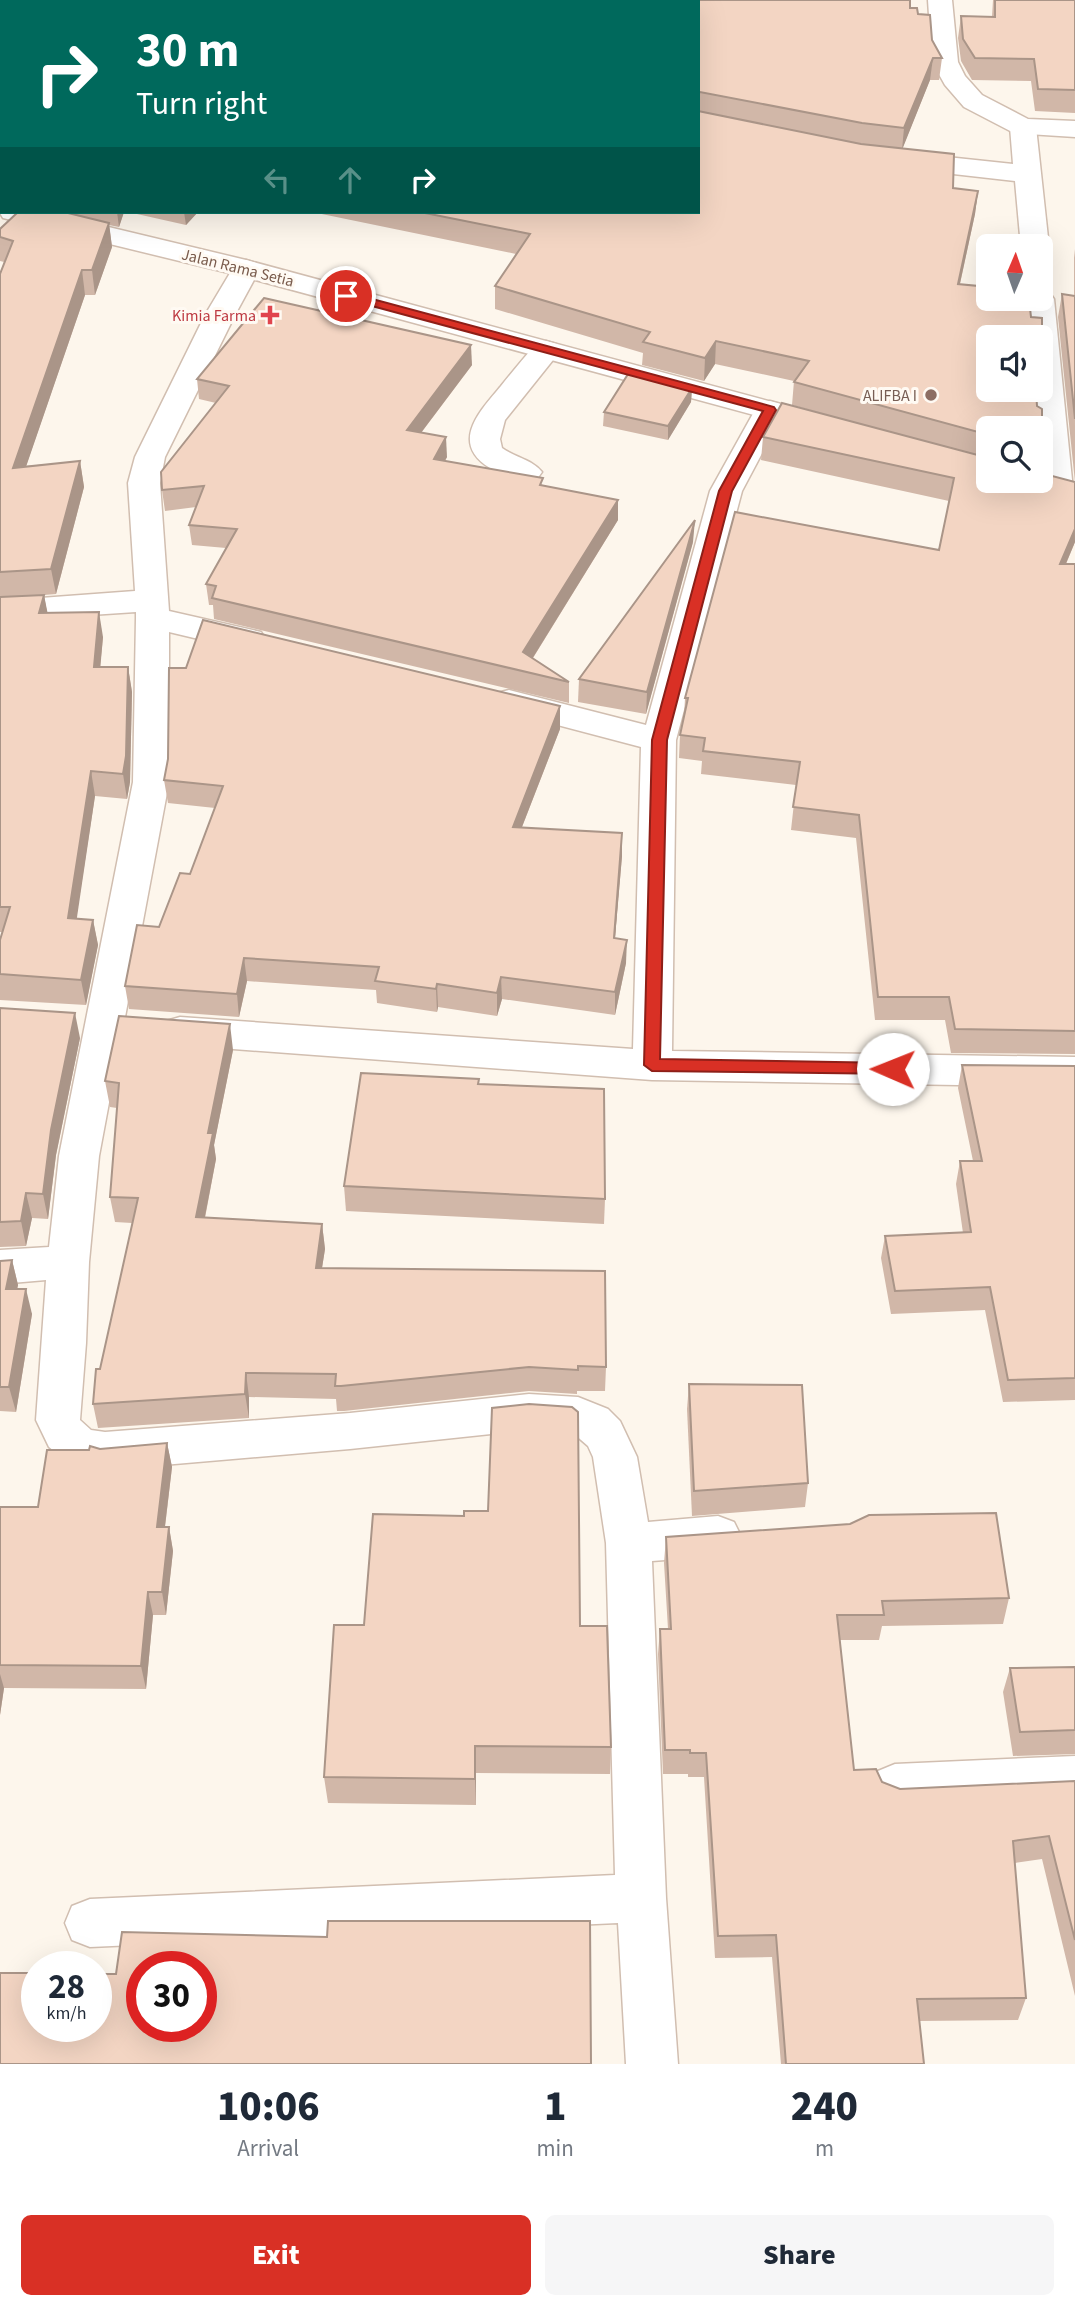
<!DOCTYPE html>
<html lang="en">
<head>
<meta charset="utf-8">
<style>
  body { margin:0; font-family:"Source Sans 3",sans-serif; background:#f6f6f7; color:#1f2937; height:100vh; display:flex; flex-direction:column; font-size:26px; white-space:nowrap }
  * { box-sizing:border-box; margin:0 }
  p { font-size:23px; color:#747a83 }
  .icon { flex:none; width:38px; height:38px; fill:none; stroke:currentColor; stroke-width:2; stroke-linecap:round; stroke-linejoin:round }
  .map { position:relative; height:2064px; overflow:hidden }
  .side { display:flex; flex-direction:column; background:#fff; flex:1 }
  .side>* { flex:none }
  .hud { position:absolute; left:0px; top:0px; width:700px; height:214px; box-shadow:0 7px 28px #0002; background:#00695c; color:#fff; overflow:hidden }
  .needle { width:46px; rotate:2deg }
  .buttons { position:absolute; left:976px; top:234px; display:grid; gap:14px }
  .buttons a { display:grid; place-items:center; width:77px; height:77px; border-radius:10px; background:#fff; box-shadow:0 7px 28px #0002; font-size:35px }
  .speed { position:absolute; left:21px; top:1951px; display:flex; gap:14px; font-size:35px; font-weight:700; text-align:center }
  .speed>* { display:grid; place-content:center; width:91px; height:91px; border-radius:50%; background:#fff; box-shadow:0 7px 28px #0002; line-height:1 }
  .speed small { font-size:18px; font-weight:400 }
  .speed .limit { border:10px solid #d22; background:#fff; color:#111 }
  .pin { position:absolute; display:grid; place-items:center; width:60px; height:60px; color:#fff; margin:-30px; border:4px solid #fff; border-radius:50%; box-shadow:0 2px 7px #0007 }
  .me { position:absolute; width:77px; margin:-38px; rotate:271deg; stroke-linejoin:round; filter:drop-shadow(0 0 5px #0008) }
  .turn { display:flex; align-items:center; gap:24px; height:147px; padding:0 21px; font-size:32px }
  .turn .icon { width:91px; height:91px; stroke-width:2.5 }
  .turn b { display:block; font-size:49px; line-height:60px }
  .lanes { display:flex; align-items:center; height:66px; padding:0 21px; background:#0003; justify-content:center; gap:35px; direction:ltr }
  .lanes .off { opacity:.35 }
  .eta { display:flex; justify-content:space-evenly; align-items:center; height:119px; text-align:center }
  .eta b { font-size:42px; font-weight:800; line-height:49px }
  .primary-button { display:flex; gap:14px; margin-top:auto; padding:14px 21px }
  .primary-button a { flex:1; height:80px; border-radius:10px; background:#d93025; color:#fff; font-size:28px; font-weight:800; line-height:80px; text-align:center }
  .primary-button a+a { background:#f6f6f7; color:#1f2937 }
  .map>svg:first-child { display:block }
</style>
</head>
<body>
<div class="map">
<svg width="1075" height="2064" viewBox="0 0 1075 2064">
  <rect width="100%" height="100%" fill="#fdf6ec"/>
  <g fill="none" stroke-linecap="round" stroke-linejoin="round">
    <defs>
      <g id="minor">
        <rect x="0" y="58" width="2" height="16"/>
        <path d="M1023 119 1032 121 1036 127 1049 247 1045 253 1041 254V247H1021L1015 181 900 168 890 166 886 160 890 154 900 152 1013 164 1010 127 1014 121Z"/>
        <path d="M246 260 256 263 260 269 235 315 165 457 160 483 169 611 261 632 266 640 261 648 249 651 169 632V782L99 1156 89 1262 86 1343 80 1420 91 1430 105 1432 350 1413 529 1394 578 1397 608 1409 620 1421 637 1457 648 1522 718 1516 734 1522 741 1536 734 1550 718 1556 652 1561 666 1898 678 2064H626L618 1923 90 1947 72 1940 65 1923 72 1906 90 1899 615 1875 606 1543 593 1457 588 1446 573 1433 529 1430 350 1449 105 1470 64 1459 49 1447 36 1420 46 1280 0 1284V1250L49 1247 59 1156 133 782 136 618V612L0 621V601L135 591 128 483 135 457 205 315 236 263Z"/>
        <path d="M1041 291 1050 293 1054 299 1073 490 1068 497 1057 500 1046 497 1041 490V429H1036L1033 390H1041V338H1029L1026 299H1041Z"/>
        <path d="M546 341 556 344 561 350 505 420 500 439 502 448C514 457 533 460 542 472L537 479C521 483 505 477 490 468 449 443 480 411 501 386 512 372 524 358 536 344Z"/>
        <path d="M770 401 781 404 785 410 742 491 676 740 672 1051 1075 1057V1087L652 1080 180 1045 166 1041 161 1031 166 1021 180 1017 633 1049 641 747 497 709 492 701 497 693 509 690 646 725 710 491 755 410 759 404Z"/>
        <path d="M1075 1756V1802L895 1810 878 1803 871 1787 878 1771 895 1764Z"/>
      </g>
      <g id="tertiary">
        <path d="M928 0H952L958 62 965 76 982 95 1028 119 1075 121V137L1014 133 964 107 945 85 932 62Z"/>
        <path d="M2 208V212H46L246 260 839 420 843 426 839 432 828 435 817 432 237 275 3 218 0 213Z"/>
      </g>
    </defs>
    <use href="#minor" stroke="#d1beb0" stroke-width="3"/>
    <use href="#tertiary" stroke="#d1beb0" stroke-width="3"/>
    <use href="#minor" fill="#fff" fill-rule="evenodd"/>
    <use href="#tertiary" fill="#fff" fill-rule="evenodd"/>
  </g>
  <g fill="#d1b7a8">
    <path d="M488 0H910V8H917L918 14 930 15 932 40 942 58 939 80H930L902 149 954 154 953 188 978 191 975 214 960 284 989 287V299H1029L1031 317 1042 318 1041 370V338H989V390H1036L1037 406 1042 409V455L1041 462V429H989V481H1041V473L1075 482 1058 317 1062 294 1074 296V258L1075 249V542L1066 564H1075V1054L951 1053 945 1020H875L856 838 791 830 796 785 701 774 702 761 679 758 680 735 684 717 685 698 735 512 939 550 949 501 761 460 763 437 782 403 889 432 792 405 794 381 715 364 704 381 642 365 643 353 495 309V286L516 254 312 212H698V2H486Z"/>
    <path d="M993 0H1075V113L1035 111 1031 81 972 80 961 61 958 38 961 16 992 17Z"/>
    <path d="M18 212H124L119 227 109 225 112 247 95 295H85L26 466 80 461 84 487 56 594 44 595 47 613 103 637 100 667H128L132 692 130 782 127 799 95 796 76 919 93 920 98 945 86 1005 0 1000V940L2 932H0V274L4 262 0 261V229Z"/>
    <path d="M128 212H198L186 225Z"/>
    <path d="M472 365 421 433 447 457 445 461 543 485 618 520 533 658 569 682V703L214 619 213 605H209L206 584 226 548 192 545 189 525 196 507 165 511 162 490 216 403 199 399 197 379Z"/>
    <path d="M692 388 691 402 668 440 603 426 604 412Z"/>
    <path d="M693 542 646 714 578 702 579 679Z"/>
    <path d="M560 706V729L522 827 622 856 615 938 626 963 615 1015 502 999 497 1016 438 1007 437 1012 377 1003 376 990 247 981 239 1017 129 1009 125 986 190 874 215 808 168 803 164 780Z"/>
    <path d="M0 1008 80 1038 56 1155 48 1219 32 1218 26 1246 0 1247Z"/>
    <path d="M233 1050 214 1145 216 1159 205 1218 322 1224 325 1249 322 1268 606 1367 605 1391H577V1394L529 1391 344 1411H337L336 1399 249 1397V1418L98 1428 93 1404 132 1223 115 1222 110 1197 117 1108 110 1107 105 1081Z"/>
    <path d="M962 1065 1075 1066V1400L1003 1402 985 1310 891 1314 881 1258 885 1236 963 1233 956 1184 960 1161H973L958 1088Z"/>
    <path d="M479 1084 605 1199 604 1224 346 1211 344 1186Z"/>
    <path d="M12 1260 18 1285 17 1289 32 1314 16 1412 0 1411V1261Z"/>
    <path d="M689 1384 808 1483 805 1507 692 1516 687 1409Z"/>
    <path d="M167 1443 172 1467 165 1527H169L173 1551 166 1615H153L146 1689 4 1688 0 1715V1507H38L89 1450Z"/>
    <path d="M666 1537 1009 1598 1003 1624 882 1626 879 1640H840L854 1770 900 1789 1075 1781V1996L1042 1859 1015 1863 1026 1998 1018 2020 919 2021 924 2064H781L772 1957 715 1958 704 1777H688V1774H663L658 1654 660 1629H668L664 1563Z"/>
    <path d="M580 1626 611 1747 610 1774 476 1773V1805L328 1803 324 1777Z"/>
    <path d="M1075 1667V1754L1013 1756 1003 1692 1010 1668Z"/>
  </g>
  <g fill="#aa9588">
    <path d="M343 0H375L373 2H340Z"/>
    <path d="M933 58 930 80 902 150 904 128Z"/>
    <path d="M978 191 975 214 955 306 958 284Z"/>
    <path d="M117 212H124L119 227Z"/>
    <path d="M184 212H198L186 225Z"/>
    <path d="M109 223 112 247 95 295 92 270Z"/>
    <path d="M82 270 85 295 17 493 13 468Z"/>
    <path d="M716 341 715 364 704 381 705 358Z"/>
    <path d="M471 345 472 365 408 450 407 430Z"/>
    <path d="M692 388 691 402 668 440V426Z"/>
    <path d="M446 437 447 457 434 479V459Z"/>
    <path d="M80 461 84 487 56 594 51 569Z"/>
    <path d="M618 500V520L524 672 523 652Z"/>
    <path d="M695 520 693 542 646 714 647 692Z"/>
    <path d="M1075 529V542L1056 587 1060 564Z"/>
    <path d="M44 595 49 620 39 613Z"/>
    <path d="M99 612 103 637 98 693 94 667Z"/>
    <path d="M128 667 132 692 130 782 127 799 123 774Z"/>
    <path d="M560 706V729L513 850V827Z"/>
    <path d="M91 771 95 796 73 944 68 918Z"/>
    <path d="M622 833V856L613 961 614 938Z"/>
    <path d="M93 920 98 945 86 1005 81 980Z"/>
    <path d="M627 940 626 963 615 1015V992Z"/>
    <path d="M244 958 247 981 239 1017 237 994Z"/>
    <path d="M501 977 502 999 497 1016V993Z"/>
    <path d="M437 984 438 1007 437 1012 436 989Z"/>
    <path d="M75 1013 80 1038 56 1155 48 1219 43 1194 51 1130Z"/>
    <path d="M230 1024 233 1050 214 1145 216 1159 200 1242 196 1217 208 1133Z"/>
    <path d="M26 1193 32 1218 26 1246 21 1221Z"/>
    <path d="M322 1224 325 1249 318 1293 316 1268Z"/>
    <path d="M12 1260 18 1285 12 1314 6 1289Z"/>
    <path d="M26 1289 32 1314 16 1412 9 1387Z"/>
    <path d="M246 1373 249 1397V1418L245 1394Z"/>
    <path d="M167 1443 172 1467 162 1551 157 1527Z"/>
    <path d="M169 1527 173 1551 166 1615 162 1592Z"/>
    <path d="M148 1592 153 1615 146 1689 141 1666Z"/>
    <path d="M0 1674 4 1688 0 1715Z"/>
    <path d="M475 1746 476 1773V1805L475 1779Z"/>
  </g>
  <g fill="#f3d5c3" stroke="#aa9588" stroke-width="2" fill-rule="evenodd">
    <path d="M122 0H170L182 1 183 0H343L340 2H121Z"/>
    <path d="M488 0H910V8H917L918 14 930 15 932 40 942 58H933L904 128 862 123 700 92 698 93V2H486Z"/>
    <path d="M995 0H1075V90L1038 89 1034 59 975 58 963 39 961 16 995 17Z"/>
    <path d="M698 111 861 144 954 154 953 188 978 191 958 284 989 287V299H1029L1031 317 1042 318V364L1041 365V338H989V390H1036L1037 406 1042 409V455H1041V429H989V435L794 382 809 361 716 341 705 358 643 342 650 332 495 286 530 234 420 212H698Z"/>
    <path d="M18 212H64L109 223 92 270H82L13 468 80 461 51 569 0 572V274L13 241 0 237V229Z"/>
    <path d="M1062 294 1075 296V419Z"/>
    <path d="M264 298 471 345 407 430 446 437 434 459 543 478 540 485 618 500 523 652 569 682 212 598 216 586 206 584 237 529 189 525 204 486 162 490 161 472 229 386 197 379Z"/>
    <path d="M630 371 692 388 668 426 604 412Z"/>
    <path d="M782 403 989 458V481H1041V473L1075 482V529L1060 564H1075V1031L955 1029 949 997H878L859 815 793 807 800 762 703 751 705 738 680 735 688 698H685L735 512 939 550 954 478 763 437Z"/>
    <path d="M695 520 647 692 579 679Z"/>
    <path d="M44 595 39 613 99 612 94 667H128L126 756 123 774 91 771 68 918 93 920 81 980 0 974V940L10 907H0V597Z"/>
    <path d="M203 620 560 706 513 827 622 833 614 938 627 940 615 992 501 977 497 993 437 984 436 989 375 981 379 967 244 958 237 994 125 986 137 925 159 927 180 873 190 874 223 786 164 780 168 759 169 668H186Z"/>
    <path d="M0 1008 75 1013 51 1130 43 1194 26 1193 21 1221 0 1222Z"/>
    <path d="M119 1016 230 1024 208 1133H213L196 1217 322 1224 316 1268 605 1271 606 1367 578 1366V1370L529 1367 341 1386H335L336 1374 246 1373 245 1394 93 1404 96 1369H100L138 1198 110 1197 119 1083 105 1081Z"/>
    <path d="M962 1065 1075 1066V1378L1008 1380 990 1287 895 1291 885 1236 971 1232 960 1161H982Z"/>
    <path d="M361 1073 479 1079 478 1084 604 1089 605 1199 344 1186Z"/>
    <path d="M12 1260 6 1289H26L9 1387H0V1261Z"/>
    <path d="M689 1384 802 1385 808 1483 694 1491Z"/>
    <path d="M529 1404 572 1407 578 1412 580 1626H607L611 1747 475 1746V1779L324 1777 334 1625H364L373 1514 464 1516V1511H488L492 1408Z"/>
    <path d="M167 1443 157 1527H169L162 1592H148L141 1666 0 1665V1507H38L47 1450H89L90 1446 100 1449Z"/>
    <path d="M996 1513 1009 1598 882 1601 884 1615H837L854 1770 876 1769 882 1782 900 1789 1075 1781V1940L1049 1836 1013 1841 1026 1998 917 1999 924 2064H786L776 1935 718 1936 706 1753H690V1750H665L660 1629H671L666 1537 850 1524 869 1515Z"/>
    <path d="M1075 1667V1730L1020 1732 1010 1668Z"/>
    <path d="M328 1921H590L591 2064H0V1973H37V2026H96V1974H116L122 1932 327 1937ZM142 1967H201V2026H142Z"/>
  </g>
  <path fill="#d93025" stroke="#8d1f18" stroke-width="2" d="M342 293H350L774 407 776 410 732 491 667 740 660 1059 893 1063 901 1069 899 1074 652 1071 644 1065 652 740 719 491 763 411 342 298Z"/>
  <path fill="#e0444e" stroke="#fffaf3" stroke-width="2.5" d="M266.5 304.5h7v7h7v7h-7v7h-7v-7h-7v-7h7z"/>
  <circle fill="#8d6e63" stroke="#fffaf3" stroke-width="2.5" cx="931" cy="395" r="7"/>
  <g text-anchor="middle" stroke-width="6" stroke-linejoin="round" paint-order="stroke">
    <g font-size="16" fill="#7a5c4d" stroke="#fffaf3">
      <text transform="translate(238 267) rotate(14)" y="6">Jalan Rama Setia</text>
    </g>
    <g font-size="16" fill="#be3a42" stroke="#fffaf3" text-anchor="end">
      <text x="256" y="321">Kimia Farma</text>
    </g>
    <g font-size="16" fill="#785e54" stroke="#fffaf3" text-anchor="end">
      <text x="917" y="401">ALIFBA I</text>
    </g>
  </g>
</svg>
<div class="buttons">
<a><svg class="needle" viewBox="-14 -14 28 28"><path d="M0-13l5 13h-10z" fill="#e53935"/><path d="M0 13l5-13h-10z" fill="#747a83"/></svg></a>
<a><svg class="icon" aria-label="sound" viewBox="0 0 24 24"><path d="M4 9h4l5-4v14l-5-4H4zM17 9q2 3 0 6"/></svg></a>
<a><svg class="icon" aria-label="search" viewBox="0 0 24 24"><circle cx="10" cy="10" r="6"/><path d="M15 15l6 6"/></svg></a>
</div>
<div class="speed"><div>28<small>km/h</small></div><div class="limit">30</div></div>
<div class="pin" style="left:346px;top:296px;background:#d93025"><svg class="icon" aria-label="arrive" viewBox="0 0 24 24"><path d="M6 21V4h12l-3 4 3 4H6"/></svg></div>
<svg class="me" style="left:893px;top:1069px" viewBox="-20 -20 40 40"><circle r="19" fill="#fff"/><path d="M0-13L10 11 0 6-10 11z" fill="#d93025"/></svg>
<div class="hud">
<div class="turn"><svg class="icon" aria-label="right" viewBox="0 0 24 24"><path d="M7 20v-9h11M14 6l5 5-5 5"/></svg><div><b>30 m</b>Turn right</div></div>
<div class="lanes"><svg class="icon off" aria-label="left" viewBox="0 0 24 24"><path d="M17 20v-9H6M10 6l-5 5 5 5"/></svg><svg class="icon off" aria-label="ahead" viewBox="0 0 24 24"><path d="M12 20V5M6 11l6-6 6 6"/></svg><svg class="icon" aria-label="right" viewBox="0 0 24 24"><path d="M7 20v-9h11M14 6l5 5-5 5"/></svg></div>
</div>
</div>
<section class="side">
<div class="eta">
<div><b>10:06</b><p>Arrival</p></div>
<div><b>1</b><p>min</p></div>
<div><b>240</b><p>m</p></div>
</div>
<div class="primary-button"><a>Exit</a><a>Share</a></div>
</section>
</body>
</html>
